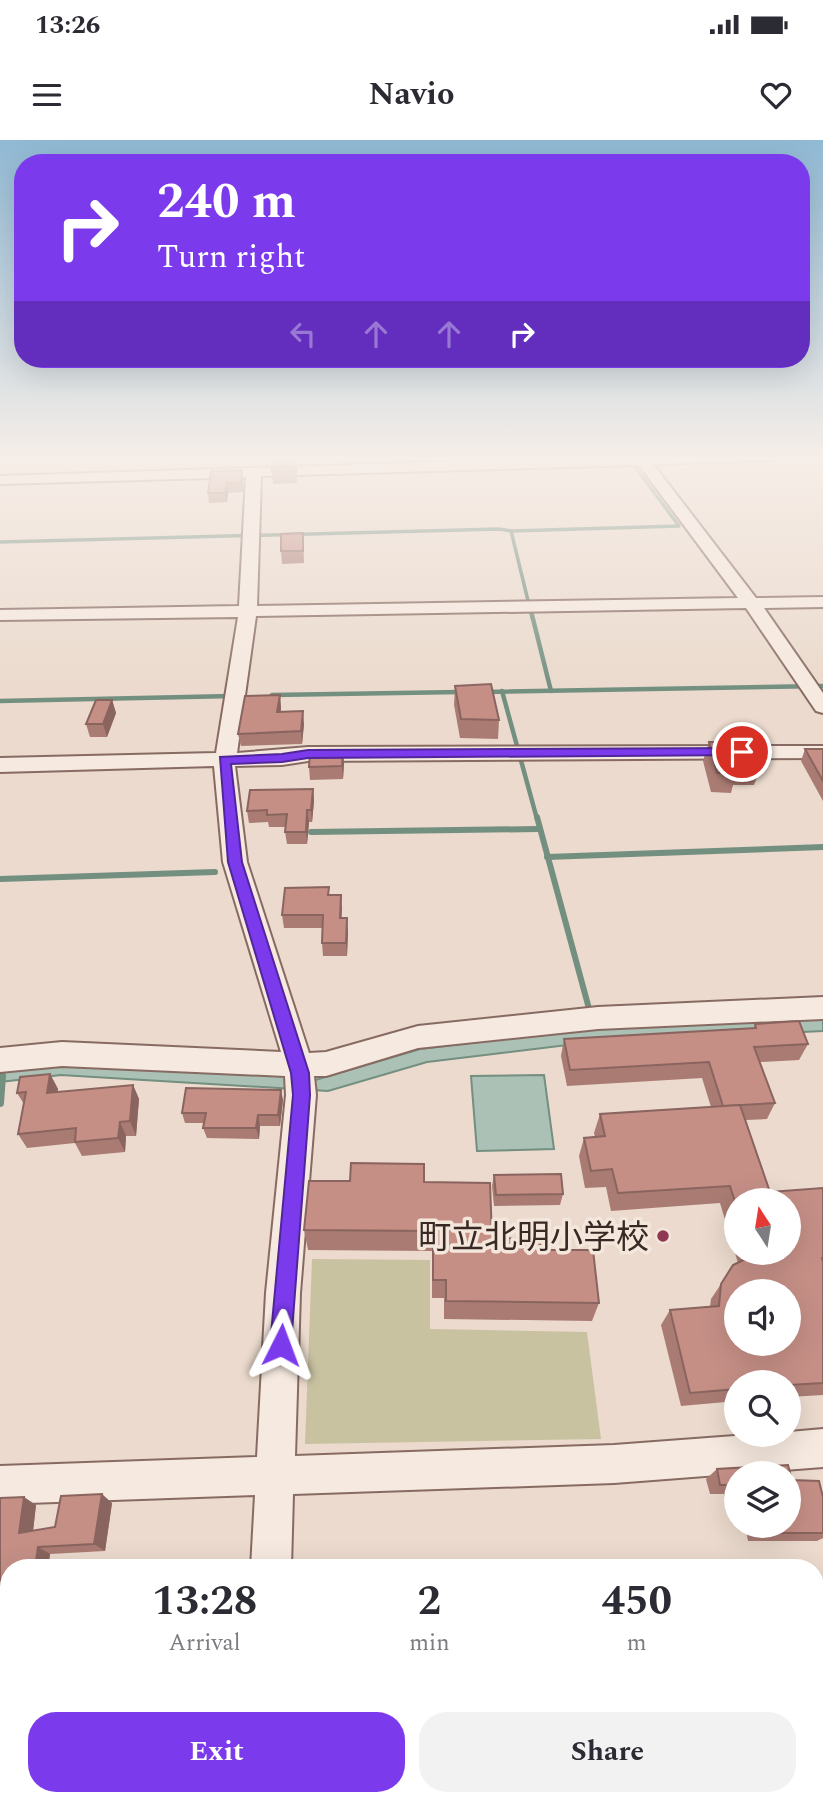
<!DOCTYPE html>
<html lang="en">
<head>
<meta charset="utf-8">
<style>
  body { margin:0; font-family:Spectral,"Noto Sans JP",serif; background:#f2f2f3; color:#2b2b33; height:100vh; display:flex; flex-direction:column; font-size:26px; white-space:nowrap }
  * { box-sizing:border-box; margin:0 }
  p { font-size:23px; color:#7c7c81 }
  .icon { flex:none; width:38px; height:38px; fill:none; stroke:currentColor; stroke-width:2; stroke-linecap:round; stroke-linejoin:round }
  .map { position:relative; flex:1; overflow:hidden }
  .panel { position:absolute; left:0px; top:1419px; width:824px; height:247px; display:flex; flex-direction:column; background:#fff; border-radius:28px 28px 0 0; box-shadow:0 7px 28px #0002 }
  .panel>* { flex:none }
  .banner { position:absolute; left:14px; top:14px; width:796px; height:214px; border-radius:28px; box-shadow:0 7px 28px #0002; background:#7c3aed; color:#fff; overflow:hidden }
  .needle { width:46px; rotate:348deg }
  .tools { position:absolute; left:724px; top:1048px; display:grid; gap:14px }
  .tools a { display:grid; place-items:center; width:77px; height:77px; border-radius:50%; background:#fff; box-shadow:0 7px 28px #0002; font-size:35px }
  .pin { position:absolute; display:grid; place-items:center; width:60px; height:60px; color:#fff; margin:-30px; border:4px solid #fff; border-radius:50%; box-shadow:0 2px 7px #0007 }
  .me { position:absolute; width:77px; margin:-38px; rotate:3deg; stroke-linejoin:round; filter:drop-shadow(0 0 5px #0008) }
  .turn { display:flex; align-items:center; gap:24px; height:147px; padding:0 28px; font-size:32px }
  .turn .icon { width:91px; height:91px; stroke-width:2.5 }
  .turn b { display:block; font-size:49px; line-height:60px }
  .lanes { display:flex; align-items:center; height:66px; padding:0 28px; background:#0003; justify-content:center; gap:35px; direction:ltr }
  .lanes .off { opacity:.35 }
  .eta { display:flex; justify-content:space-evenly; align-items:center; height:119px; text-align:center }
  .eta b { font-size:42px; font-weight:700; line-height:49px }
  .cta { display:flex; gap:14px; margin-top:auto; padding:14px 28px }
  .cta a { flex:1; height:80px; border-radius:28px; background:#7c3aed; color:#fff; font-size:28px; font-weight:700; line-height:80px; text-align:center }
  .cta a+a { background:#f2f2f3; color:#2b2b33 }
  .status { display:flex; justify-content:space-between; align-items:center; height:49px; padding:0 35px; background:#fff; direction:ltr }
  .status svg { height:19px; fill:currentColor }
  header { display:flex; justify-content:space-between; align-items:center; height:91px; padding:0 28px; background:#fff; font-size:32px; font-weight:700 }
  .map>svg:first-child { display:block }
</style>
</head>
<body>
<div class="status"><b>13:26</b><svg viewBox="0 0 49 12"><path d="M0 12V9h3v3zM5 12V6h3v6zM10 12V3h3v9zM15 12V0h3v12zM26 1h20v11H26zM47 4h2v5h-2z"/></svg></div>
<header><svg class="icon" aria-label="menu" viewBox="0 0 24 24"><path d="M4 6h16M4 12h16M4 18h16"/></svg>Navio<svg class="icon" aria-label="heart" viewBox="0 0 24 24"><path d="M12 20l-8-8c-3-5 5-10 8-4 3-6 11-1 8 4z"/></svg></header>
<div class="map">
<svg width="823" height="1665" viewBox="0 0 823 1665">
  <rect width="100%" height="100%" fill="#ebdacd"/>
  <path fill="#c9c2a1" d="M312 1119 430 1120V1189L587 1192 601 1299 305 1304Z"/>
  <g fill="#acc1b5" stroke="#738f80" stroke-width="2">
    <path d="M823 878V891L592 902 427 922 328 951 61 935 0 942V931L61 924 285 934 312 941 420 909 588 889Z"/>
    <path d="M544 935 554 1009 477 1011 471 936Z"/>
  </g>
  <g fill="none" stroke-linecap="round" stroke-linejoin="round">
    <g stroke="#738f80" stroke-width="3.5">
      <path d="M0 402 499 389 511 391"/>
      <path d="M532 477 511 391 679 386 630 320"/>
    </g>
    <g stroke="#738f80" stroke-width="4.5">
      <path d="M532 475 551 551"/>
      <path d="M502 551 537 679"/>
      <path d="M485 552 823 546"/>
      <path d="M272 555 461 552"/>
      <path d="M0 561 233 556"/>
    </g>
    <g stroke="#738f80" stroke-width="6">
      <path d="M537 677 591 876"/>
      <path d="M311 692 538 689"/>
      <path d="M547 717 823 707"/>
      <path d="M0 739 215 732"/>
    </g>
    <path stroke="#738f80" stroke-width="8" d="M0 963 2 936"/>
    <defs>
      <g id="minor">
        <path d="M627 316H784L777 320 653 324 756 458 823 457V467L764 468 823 553V573L816 571 746 468 256 476 237 613 308 607 823 606V618L308 621 282 625 235 626 247 722 309 913 326 912 418 886 598 867 823 857V879L598 889 418 908 326 936H314L316 955 300 1153 295 1316 614 1305 748 1295H789V1292L823 1289V1327L614 1343 293 1354 291 1428H251L255 1355 0 1364V1326L257 1317 266 1153 286 955 285 936 62 926 0 932V908L62 902 281 912 223 722 214 626 0 632V618L216 613 238 477 0 480V470L239 466 246 337 0 344V336ZM639 325 738 458 257 466 261 336Z"/>
        <rect x="238" y="1657" width="46" height="8"/>
      </g>
    </defs>
    <use href="#minor" stroke="#876b62" stroke-width="4"/>
    <use href="#minor" fill="#f6e9df" fill-rule="evenodd"/>
  </g>
  <g fill="#a97b73" fill-rule="evenodd">
    <path d="M273 316H298L297 324 274 325Z"/>
    <path d="M296 326 297 343 273 344 272 332Z"/>
    <path d="M242 330 243 340V352L228 353 227 362 209 363 208 353Z"/>
    <path d="M303 393 304 423 282 424 281 411Z"/>
    <path d="M455 546 499 580 498 599 460 598 454 565Z"/>
    <path d="M280 555 281 572 304 584 302 604 241 606 238 594Z"/>
    <path d="M112 560 116 573 107 597H90L86 584Z"/>
    <path d="M709 602 743 608 761 626 754 645H733L731 653 711 652 703 621Z"/>
    <path d="M805 609H823V661L801 621Z"/>
    <path d="M344 623 343 639 310 640 309 627Z"/>
    <path d="M313 649 314 661 312 682H309L307 704H287L285 692 286 687H269L268 682 249 683 247 671Z"/>
    <path d="M329 755H341V778L348 791 347 816H323L322 803V788H284L282 775Z"/>
    <path d="M755 884 808 904 799 920 760 922 775 963 767 979 746 980 770 1052 823 1048V1255L789 1257V1242H737V1261L681 1266 661 1185 670 1170 710 1167 711 1159 721 1144 738 1123 720 1063 611 1071 606 1047 585 1048 579 1016 584 998 595 997 594 993 600 974 711 967 702 938 567 946 561 916 564 899 753 889ZM737 1060 789 1113H737Z"/>
    <path d="M50 934 58 949 57 952 133 945 139 959 136 996H126L125 1012 82 1016 75 1003 27 1008 18 994 24 964 17 953Z"/>
    <path d="M283 960 280 986H260L259 999 207 998 203 988 204 983H185L182 973Z"/>
    <path d="M494 1035 563 1054 560 1065 494 1066 492 1046Z"/>
    <path d="M424 1042 492 1098 541 1110 599 1163 592 1181 444 1179V1158H432V1111L308 1110 304 1090Z"/>
    <path d="M788 1325 792 1340 819 1341 823 1357V1398L817 1401H748L745 1386H789V1334H737V1363H725L724 1354H710L706 1339 717 1329Z"/>
    <path d="M0 1358 36 1365 33 1391 55 1387 112 1363 105 1411 50 1414 48 1428H9V1469L0 1470Z"/>
    <path d="M816 1440H823V1572H818L816 1559Z"/>
    <path d="M823 1614V1633L819 1615Z"/>
  </g>
  <g fill="#8a645e">
    <path d="M242 330 243 340V352L241 343Z"/>
    <path d="M227 343 228 353 227 362 225 353Z"/>
    <path d="M280 555 281 568 279 584 277 572Z"/>
    <path d="M112 560 116 573 107 597 103 584Z"/>
    <path d="M303 571 304 584 302 604 301 591Z"/>
    <path d="M343 610 344 623 343 639 342 626Z"/>
    <path d="M313 649 314 661 312 682 311 670Z"/>
    <path d="M307 670 309 682 307 704 306 692Z"/>
    <path d="M341 755 342 768 341 791 340 778Z"/>
    <path d="M347 778 348 791 347 816 346 803Z"/>
    <path d="M50 934 58 949 55 967 47 953Z"/>
    <path d="M133 945 139 959 136 996 130 981Z"/>
    <path d="M281 950 283 960 280 986 278 975Z"/>
    <path d="M258 975 260 986 259 999 256 988Z"/>
    <path d="M120 982 126 996 125 1012 118 998Z"/>
    <path d="M102 1354 112 1363 105 1411 94 1404Z"/>
    <path d="M24 1357 36 1365 32 1400 19 1393Z"/>
    <path d="M38 1407 50 1414 48 1428H35Z"/>
  </g>
  <g fill="#c58f86" stroke="#8a645e" stroke-width="2" fill-rule="evenodd">
    <path d="M296 326V332H272V327Z"/>
    <path d="M242 330 241 343H227L225 353H208L211 331Z"/>
    <path d="M303 393V411H281V394Z"/>
    <path d="M491 544 499 580 461 579 455 546Z"/>
    <path d="M280 555 277 572 303 571 301 591 238 594 245 556Z"/>
    <path d="M96 560H112L103 584H86Z"/>
    <path d="M709 602H742L743 608H756L761 626 735 625 737 633H717Z"/>
    <path d="M805 609H823V641Z"/>
    <path d="M343 610 342 626 309 627 310 611Z"/>
    <path d="M313 649 311 670H307L306 692H285L287 674 267 675V670L247 671 250 650Z"/>
    <path d="M329 747 328 755H341L340 778H347L346 803H322L323 775H282L285 748Z"/>
    <path d="M799 881 808 904 754 907 775 963 723 966 709 922 570 930 564 899 756 888 755 884Z"/>
    <path d="M50 934 47 953 133 945 130 981 120 982 118 998 75 1002 76 988 18 994 26 952 17 953 20 937Z"/>
    <path d="M186 948 281 950 278 975H258L256 988H203L206 973H182Z"/>
    <path d="M740 965 770 1052 823 1048V1118H822L823 1122V1243L789 1245V1242H737V1249L690 1253 670 1170 719 1166 721 1144 733 1125 752 1116 751 1113H789V1060H737V1068L730 1046 618 1053 612 1029 591 1031 584 998 605 996 600 974ZM737 1152H789V1204H737Z"/>
    <path d="M351 1023 424 1024V1042L490 1043 492 1098 540 1099 541 1110H593L599 1163 446 1161V1140H433V1091L304 1090 309 1041H350Z"/>
    <path d="M561 1034 563 1054 496 1055 494 1035Z"/>
    <path d="M788 1325 792 1340 819 1341 823 1357V1393H760L759 1386H789V1334H737L736 1354 735 1345H720L717 1329Z"/>
    <path d="M102 1354 94 1404 38 1407 35 1428H9V1462L0 1463V1358L24 1357 19 1393 55 1387 61 1356Z"/>
    <path d="M816 1440H823V1528L816 1494Z"/>
  </g>
  <linearGradient id="sky" x2="0" y2="1"><stop stop-color="#90b9d4"/><stop offset="0.58" stop-color="#f6eee8"/><stop offset="1" stop-color="#f6eee8" stop-opacity="0"/></linearGradient>
  <rect width="823" height="549" fill="url(#sky)"/>
  <path fill="#7c3aed" stroke="#51269a" stroke-width="2" d="M742 608 746 609V615L308 618 282 622 231 624 242 722 309 933 310 955 291 1205 288 1213 281 1216 273 1213 270 1205 293 955 291 933 228 722 220 617 282 614 308 610Z"/>
  <circle fill="#903851" stroke="#f3e6db" stroke-width="2.5" cx="663" cy="1096" r="7"/>
  <g text-anchor="middle" stroke-width="7" stroke-linejoin="round" paint-order="stroke">
    <g font-size="33" fill="#392823" stroke="#f3e6db" text-anchor="end">
      <text x="649" y="1108">町立北明小学校</text>
    </g>
  </g>
</svg>
<div class="tools">
<a><svg class="needle" viewBox="-14 -14 28 28"><path d="M0-13l5 13h-10z" fill="#e53935"/><path d="M0 13l5-13h-10z" fill="#7c7c81"/></svg></a>
<a><svg class="icon" aria-label="sound" viewBox="0 0 24 24"><path d="M4 9h4l5-4v14l-5-4H4zM17 9q2 3 0 6"/></svg></a>
<a><svg class="icon" aria-label="search" viewBox="0 0 24 24"><circle cx="10" cy="10" r="6"/><path d="M15 15l6 6"/></svg></a>
<a><svg class="icon" aria-label="layers" viewBox="0 0 24 24"><path d="M12 4l9 5-9 5-9-5zM3 14l9 5 9-5"/></svg></a>
</div>
<div class="pin" style="left:742px;top:612px;background:#d93025"><svg class="icon" aria-label="arrive" viewBox="0 0 24 24"><path d="M6 21V4h12l-3 4 3 4H6"/></svg></div>
<svg class="me" style="left:281px;top:1205px" viewBox="-20 -20 40 40"><path d="M0-17L14 15 0 8-14 15z" fill="#7c3aed" stroke="#fff" stroke-width="4"/></svg>
<div class="banner">
<div class="turn"><svg class="icon" aria-label="right" viewBox="0 0 24 24"><path d="M7 20v-9h11M14 6l5 5-5 5"/></svg><div><b>240 m</b>Turn right</div></div>
<div class="lanes"><svg class="icon off" aria-label="left" viewBox="0 0 24 24"><path d="M17 20v-9H6M10 6l-5 5 5 5"/></svg><svg class="icon off" aria-label="ahead" viewBox="0 0 24 24"><path d="M12 20V5M6 11l6-6 6 6"/></svg><svg class="icon off" aria-label="ahead" viewBox="0 0 24 24"><path d="M12 20V5M6 11l6-6 6 6"/></svg><svg class="icon" aria-label="right" viewBox="0 0 24 24"><path d="M7 20v-9h11M14 6l5 5-5 5"/></svg></div>
</div>
<section class="panel">
<div class="eta">
<div><b>13:28</b><p>Arrival</p></div>
<div><b>2</b><p>min</p></div>
<div><b>450</b><p>m</p></div>
</div>
<div class="cta"><a>Exit</a><a>Share</a></div>
</section>
</div>
</body>
</html>
